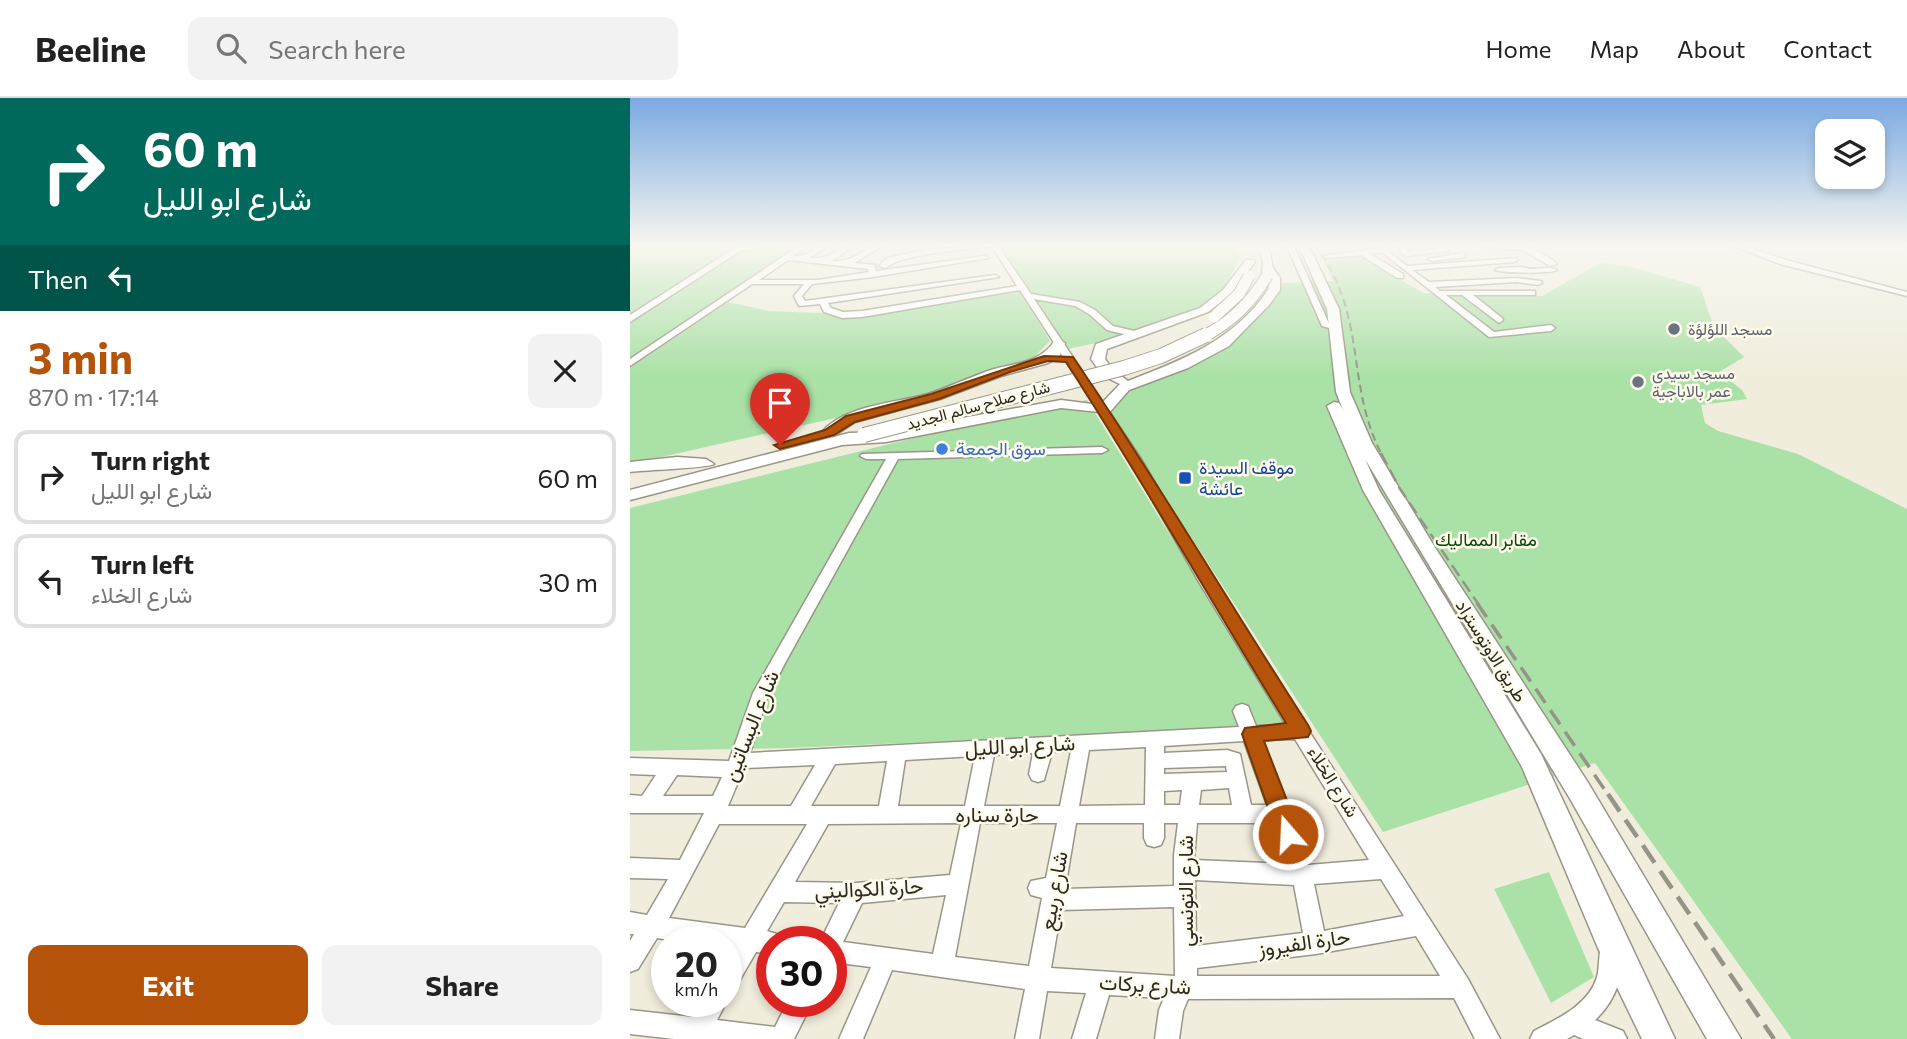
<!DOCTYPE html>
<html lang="en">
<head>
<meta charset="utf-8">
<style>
  body { margin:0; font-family:Commissioner,Vazirmatn,sans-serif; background:#f2f2f2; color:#222; height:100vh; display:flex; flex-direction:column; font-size:26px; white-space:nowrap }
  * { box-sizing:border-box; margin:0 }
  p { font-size:23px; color:#767676 }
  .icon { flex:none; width:38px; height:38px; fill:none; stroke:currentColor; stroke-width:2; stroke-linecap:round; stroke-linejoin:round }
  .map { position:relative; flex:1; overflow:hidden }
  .panel { display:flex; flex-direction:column; background:#fff; width:630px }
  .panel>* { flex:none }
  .banner { background:#00695c; color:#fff; overflow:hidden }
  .tools { position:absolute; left:1185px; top:21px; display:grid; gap:14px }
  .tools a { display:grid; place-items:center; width:70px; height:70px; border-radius:14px; background:#fff; box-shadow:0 4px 10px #0003; font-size:35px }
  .speed { position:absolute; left:21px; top:828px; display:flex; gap:14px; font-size:35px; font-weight:700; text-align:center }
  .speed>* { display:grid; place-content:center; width:91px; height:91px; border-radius:50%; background:#fff; box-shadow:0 4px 10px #0003; line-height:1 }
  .speed small { font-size:18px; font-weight:400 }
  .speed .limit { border:10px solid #d22; background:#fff; color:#111 }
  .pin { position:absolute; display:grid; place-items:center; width:60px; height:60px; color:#fff; margin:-72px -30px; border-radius:50% 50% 50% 0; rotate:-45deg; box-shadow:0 0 7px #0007 }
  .pin .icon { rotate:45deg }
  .me { position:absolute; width:77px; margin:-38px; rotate:341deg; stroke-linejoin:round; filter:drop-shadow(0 0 5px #0008) }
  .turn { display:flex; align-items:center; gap:24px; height:147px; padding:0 28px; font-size:32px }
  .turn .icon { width:91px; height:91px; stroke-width:2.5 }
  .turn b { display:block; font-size:49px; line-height:60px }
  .then { display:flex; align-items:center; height:66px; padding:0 28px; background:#0003; gap:14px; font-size:26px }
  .round { display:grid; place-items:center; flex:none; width:74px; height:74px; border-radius:14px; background:#f2f2f2 }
  .summary { display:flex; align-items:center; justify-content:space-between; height:119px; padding:0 28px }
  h1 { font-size:42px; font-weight:700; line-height:52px; color:#b45309 }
  .cta { display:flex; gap:14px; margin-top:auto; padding:14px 28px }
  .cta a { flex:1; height:80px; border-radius:14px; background:#b45309; color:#fff; font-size:28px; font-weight:700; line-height:80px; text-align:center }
  .cta a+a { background:#f2f2f2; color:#222 }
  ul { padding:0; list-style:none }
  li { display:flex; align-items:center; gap:21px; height:94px; margin:0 14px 10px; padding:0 14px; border:4px solid #e0e0e0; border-radius:14px }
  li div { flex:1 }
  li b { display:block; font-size:26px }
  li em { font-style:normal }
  header { display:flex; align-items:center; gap:42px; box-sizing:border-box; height:98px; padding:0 35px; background:#fff; border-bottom:2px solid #e0e0e0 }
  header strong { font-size:33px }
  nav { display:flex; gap:38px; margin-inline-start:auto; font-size:24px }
  .search { width:490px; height:63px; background:#f2f2f2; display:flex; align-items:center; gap:18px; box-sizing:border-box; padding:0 24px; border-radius:14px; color:#767676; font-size:26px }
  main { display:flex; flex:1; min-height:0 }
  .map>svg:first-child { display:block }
</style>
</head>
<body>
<header>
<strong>Beeline</strong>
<div class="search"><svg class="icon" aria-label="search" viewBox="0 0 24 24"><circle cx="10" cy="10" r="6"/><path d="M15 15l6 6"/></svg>Search here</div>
<nav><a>Home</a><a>Map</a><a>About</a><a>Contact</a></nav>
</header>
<main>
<section class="panel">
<div class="banner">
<div class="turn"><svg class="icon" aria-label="right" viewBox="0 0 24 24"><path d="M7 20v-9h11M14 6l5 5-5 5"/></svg><div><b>60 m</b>شارع ابو الليل</div></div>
<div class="then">Then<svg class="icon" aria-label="left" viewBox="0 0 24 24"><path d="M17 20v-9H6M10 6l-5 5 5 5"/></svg></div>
</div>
<div class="summary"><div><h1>3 min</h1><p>870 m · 17:14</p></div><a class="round"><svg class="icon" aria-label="close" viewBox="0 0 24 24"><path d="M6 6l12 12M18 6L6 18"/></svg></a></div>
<ul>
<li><svg class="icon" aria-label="right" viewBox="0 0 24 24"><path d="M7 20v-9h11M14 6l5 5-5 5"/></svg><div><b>Turn right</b><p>شارع ابو الليل</p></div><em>60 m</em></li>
<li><svg class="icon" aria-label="left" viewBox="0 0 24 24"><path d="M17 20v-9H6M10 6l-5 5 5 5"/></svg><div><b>Turn left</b><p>شارع الخلاء</p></div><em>30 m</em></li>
</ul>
<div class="cta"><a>Exit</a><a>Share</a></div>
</section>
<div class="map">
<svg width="1277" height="941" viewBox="0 0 1277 941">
  <rect width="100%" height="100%" fill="#f0eddd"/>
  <g fill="#aae1a6">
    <path d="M0 146H174L0 263Z"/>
    <path d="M370 146H606L610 157C604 171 598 188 586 199 563 223 472 244 438 251Z"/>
    <path d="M727 156 793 195 912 198 970 165 998 168 1070 189 1084 229 1114 259 1089 274 1112 292 1117 301 1071 307 1075 325 1088 333 1168 356 1277 411V941H1162L965 665 753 734 473 304 598 247 648 197 653 185 703 183 691 157Z"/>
    <path d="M388 191 420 243 399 264 277 304 0 366V270L98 204 138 213 239 217Z"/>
    <path d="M457 302 658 629 158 650 0 653V410L316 332Z"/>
    <path d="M919 774 964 879 921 905 864 791Z"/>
  </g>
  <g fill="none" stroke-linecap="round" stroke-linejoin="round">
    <defs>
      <g id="minor">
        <path d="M111 146H153L110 153 0 224V217Z"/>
        <path d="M172 146H181L163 158C178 160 188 146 202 146L179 160C203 163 207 146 227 146L202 163C227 165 235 146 256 146L224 165 245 167 246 173 354 158 358 160 243 179 182 186 172 198 175 203 365 177 369 179 198 205 201 210 213 214 232 213 387 188 362 148C337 152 272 155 256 170L249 168 257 160 295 152 367 146 401 196 450 204 465 212 483 228 509 234 511 236 506 239 477 232 459 216 445 208 404 201 511 361 582 482 838 881 870 941H845L824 900 558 901 553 913 549 941H525L529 912 534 900 479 897 466 941H442L456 895 417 893 409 941H385L395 891 262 872 233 941H209L241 869 201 864V844H190L209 805 154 804 137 833 150 837 152 844H142V856L126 854 104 892 96 895V862L103 850 96 849V844H54L27 840 8 871 0 874V843L4 836H0V814L17 817 38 781 0 780V760L50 762 74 715H0V697L12 698 26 677 0 676V660L99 663 123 595 256 361H236L230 358 232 356 472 349 478 352 472 355 268 361 155 565 136 603 120 655 609 629 603 613 606 608 612 606 618 608 626 628 656 627 569 484 499 361 390 192 232 219 212 220 194 214 190 206 169 208 164 198 174 186H122L0 268V261ZM158 162 238 171 239 174 188 182H129ZM665 641 739 762 678 767 660 719 662 716 657 709 632 642ZM614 643 637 707H621L610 656 597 652 534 655V648ZM516 649 515 707 449 708 459 652ZM441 653 430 708H354L364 657 403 655 399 676 402 682 408 684 414 682 422 654ZM345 658 335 708H268L275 662ZM257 663 249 708H181L205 666ZM185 667 161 708H98L114 670ZM596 668 597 674 534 676V670ZM47 677 92 679 83 698H33ZM599 690 602 707H569L571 692ZM552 692 550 707H534V693ZM331 725 320 777 226 785 165 784 198 726ZM350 725H427L416 780 401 783 398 790 401 797 412 800 399 868 325 859ZM446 725H514V740L517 747 524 749 531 747 534 740V725H548L544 757V788L435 791ZM567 725H643L658 766 564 762ZM89 726H177L115 830 39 820ZM751 781 774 818 694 833 684 786ZM565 782 664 787 673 835 566 848ZM316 797 303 856 213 844 232 805ZM544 809 545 878 421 870 431 812ZM786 838 810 878H567V870L686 856Z"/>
        <path d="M656 146H663L700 228 699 230 692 228Z"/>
        <path d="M748 146H754L759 154 777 168 887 160 888 162 884 164 782 172 799 184 887 180 911 183 912 185 908 187 887 184 805 189 810 193H905V197H843L872 220 873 222 869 225 832 197H816L864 234 921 227 925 230 921 233 859 239 752 154 740 156 773 176V180H767L731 157 697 160 693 158 750 150Z"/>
        <path d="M768 146H774L778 154 809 151 805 146H813L818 153 776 158 772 156Z"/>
        <path d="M846 146C876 145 904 145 927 166L920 168 893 152 863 150Z"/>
        <path d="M1099 146H1109L1156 162 1277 194V198L1150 166Z"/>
        <path d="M832 155H835V159L802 163 798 161Z"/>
        <path d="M893 169C903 174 917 167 927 172 919 176 873 175 865 172L869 170Z"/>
        <path d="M980 843 988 846C998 872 985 904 965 922L993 933 997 941H953L944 937 937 941H900L904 933C927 921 959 907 967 879 970 868 968 857 972 846Z"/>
        <path d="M96 902 97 903 87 922 145 929 158 903H183L164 941H44L0 936V912L62 919 72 903Z"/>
      </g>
      <g id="highway">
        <path d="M628 146H638L643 170 650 180V192L640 206 599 248 558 270 499 292 479 315 431 310 256 344 212 347 0 402V392L219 335 256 334 431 302 470 307 490 286 473 278 461 261 466 246 570 210 593 192 616 162H624L625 164 601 196 578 214 477 251 475 261 483 272 498 283C553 262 604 242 638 192L640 181 632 178 633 164Z"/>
        <path d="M668 146H678L709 211 720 294 742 345 804 448 957 683 1111 941H1077L939 699 735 361 749 392 911 656 1045 941H1012L968 850 892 669 733 392 697 308 704 304 709 305 713 312 706 294 697 211Z"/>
        <path d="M425 242 435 245 429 259 418 265 371 278 310 301 225 324 205 337H195L192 334C215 307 266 305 298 296 320 289 342 278 364 271 387 265 412 264 425 242Z"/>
        <path d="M47 359 76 361 84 366C80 370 14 372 0 374V364Z"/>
      </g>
    </defs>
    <use href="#minor" stroke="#999688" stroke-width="3"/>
    <use href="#highway" stroke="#999688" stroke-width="3"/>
    <use href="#minor" fill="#fff" fill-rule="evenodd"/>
    <use href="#highway" fill="#fff" fill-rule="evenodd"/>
    <path stroke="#969488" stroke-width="2" stroke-dasharray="8 4.5" stroke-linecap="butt" d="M684 146C739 217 714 284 752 357"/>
    <path stroke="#969488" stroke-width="2.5" stroke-dasharray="13 6" stroke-linecap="butt" d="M751 355 770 391 849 507"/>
    <path stroke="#969488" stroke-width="3.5" stroke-dasharray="17 9" stroke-linecap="butt" d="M847 505 979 698"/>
    <path stroke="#969488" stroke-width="4.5" stroke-dasharray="21 10" stroke-linecap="butt" d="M978 696 1144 941"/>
    <defs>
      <g id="highway-bridge-far1">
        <path d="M584 219 609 196 619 178"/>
        <path d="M573 239C602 223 620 206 637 178"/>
      </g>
      <path id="highway-bridge" d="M234 337 494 270 531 258 576 237"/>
    </defs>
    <use href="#highway-bridge-far1" stroke="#999688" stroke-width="13" stroke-linecap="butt"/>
    <use href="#highway-bridge" stroke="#999688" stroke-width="16" stroke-linecap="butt"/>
    <use href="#highway-bridge-far1" stroke="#fff" stroke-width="11"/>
    <use href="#highway-bridge" stroke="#fff" stroke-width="14"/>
  </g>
  <linearGradient id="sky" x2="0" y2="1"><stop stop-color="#7aa9e2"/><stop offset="0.53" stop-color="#f8f7f0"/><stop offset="1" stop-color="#f8f7f0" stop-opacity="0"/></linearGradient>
  <rect width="1277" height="278" fill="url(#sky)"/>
  <path fill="#b45309" stroke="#753606" stroke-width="2" d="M414 258 443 259C525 379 599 505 678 627L681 633 678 639 634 643 670 736 666 744 658 747 650 744 612 636 615 630 656 625C582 505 513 383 436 264L418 263 380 274 309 301 225 324 204 337 150 351 144 347 195 332 216 318 301 296Z"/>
  <g fill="#6b7280" stroke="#fefbeb" stroke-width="2.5">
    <circle cx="1044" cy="231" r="7"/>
    <circle cx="1008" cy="284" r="7"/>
  </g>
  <circle fill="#3f7fe0" stroke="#fefbeb" stroke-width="2.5" cx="312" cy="351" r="7"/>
  <rect fill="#1a4fb4" stroke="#fefbeb" stroke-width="2.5" x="548" y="373" width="14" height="14" rx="3.5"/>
  <g text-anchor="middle" stroke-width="5" stroke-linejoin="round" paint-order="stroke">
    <g font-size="16" fill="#5b616d" stroke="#fefbeb" text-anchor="start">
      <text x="1058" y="237">مسجد اللؤلؤة</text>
      <text x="1022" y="281">مسجد سيدى<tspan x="1022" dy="18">عمر بالاباجية</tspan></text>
    </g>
    <g font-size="16" fill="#2b2a24" stroke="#fefbeb">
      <text transform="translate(348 307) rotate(-15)" y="6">شارع صلاح سالم الجديد</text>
    </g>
    <g font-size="18" fill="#366cbe" stroke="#fefbeb" text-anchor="start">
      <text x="326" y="357">سوق الجمعة</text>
    </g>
    <g font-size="18" fill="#164399" stroke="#fefbeb" text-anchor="start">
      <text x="569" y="376">موقف السيدة<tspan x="569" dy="21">عائشة</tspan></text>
    </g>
    <g font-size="18" fill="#0b460a" stroke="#fefbeb">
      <text x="856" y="448">مقابر المماليك</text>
    </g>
    <g font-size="18" fill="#2b2a24" stroke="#fefbeb">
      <text transform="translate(861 553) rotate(58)" y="6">طريق الاوتوستراد</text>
      <text transform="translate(703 684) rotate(58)" y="6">شارع الخلاء</text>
    </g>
    <g font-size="21" fill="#2b2a24" stroke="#fefbeb">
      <text transform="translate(121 628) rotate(-68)" y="7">شارع البساتين</text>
      <text transform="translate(390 648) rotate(-3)" y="7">شارع ابو الليل</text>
      <text x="367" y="724">حارة سناره</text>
      <text transform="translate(239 791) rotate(-3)" y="7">حارة الكواليني</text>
      <text transform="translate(424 793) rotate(-80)" y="7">شارع ربيع</text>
      <text transform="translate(556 793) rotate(-90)" y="7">شارع التونسي</text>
      <text transform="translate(674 845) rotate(-8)" y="7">حارة الفيروز</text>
      <text transform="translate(515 887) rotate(3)" y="7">شارع بركات</text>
    </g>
  </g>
</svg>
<div class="tools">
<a><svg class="icon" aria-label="layers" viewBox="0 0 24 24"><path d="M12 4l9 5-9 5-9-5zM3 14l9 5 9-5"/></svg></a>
</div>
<div class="speed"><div>20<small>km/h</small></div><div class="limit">30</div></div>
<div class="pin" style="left:150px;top:347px;background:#d93025"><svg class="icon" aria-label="arrive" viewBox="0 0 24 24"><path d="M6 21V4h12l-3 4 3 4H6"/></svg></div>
<svg class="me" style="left:658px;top:736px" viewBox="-20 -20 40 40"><circle r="17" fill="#b45309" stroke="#fff" stroke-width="3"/><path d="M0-11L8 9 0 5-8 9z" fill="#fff"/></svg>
</div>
</main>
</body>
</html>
